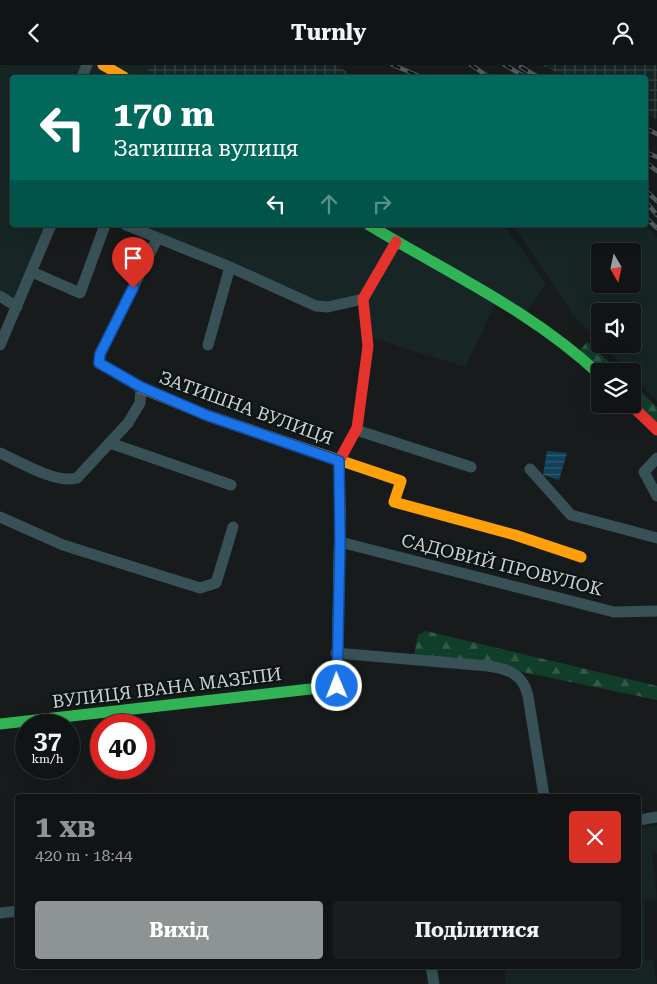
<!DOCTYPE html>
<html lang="uk">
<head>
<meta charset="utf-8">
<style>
  body { margin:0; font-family:"Roboto Serif",serif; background:#1a1d1d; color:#f1f3f6; height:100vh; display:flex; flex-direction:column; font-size:19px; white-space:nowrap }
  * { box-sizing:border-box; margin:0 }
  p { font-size:16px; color:#9c9ea0 }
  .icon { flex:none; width:28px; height:28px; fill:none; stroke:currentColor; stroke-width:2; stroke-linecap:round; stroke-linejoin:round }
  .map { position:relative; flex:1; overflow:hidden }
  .sheet { position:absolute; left:15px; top:729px; width:626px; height:175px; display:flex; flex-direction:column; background:#111414; border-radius:5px; box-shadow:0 5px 20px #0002,0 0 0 1px #303334 }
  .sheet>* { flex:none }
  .hud { position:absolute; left:10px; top:10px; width:638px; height:152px; border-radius:5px; box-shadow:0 5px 20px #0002,0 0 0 1px #303334; background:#00695c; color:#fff; overflow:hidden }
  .needle { width:32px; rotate:171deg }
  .controls { position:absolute; left:591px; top:178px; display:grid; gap:10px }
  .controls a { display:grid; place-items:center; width:50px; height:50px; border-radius:5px; background:#111414; box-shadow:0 5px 20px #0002,0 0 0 1px #303334; font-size:25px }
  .speed { position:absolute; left:15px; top:649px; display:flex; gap:10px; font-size:25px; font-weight:700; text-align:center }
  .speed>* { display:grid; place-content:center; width:65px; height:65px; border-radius:50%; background:#111414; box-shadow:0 5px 20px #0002,0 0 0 1px #303334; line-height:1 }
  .speed small { font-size:12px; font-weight:400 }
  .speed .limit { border:8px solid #d22; background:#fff; color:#111 }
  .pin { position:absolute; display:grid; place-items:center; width:42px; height:42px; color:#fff; margin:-51px -21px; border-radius:50% 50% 50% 0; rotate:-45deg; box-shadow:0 0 5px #0007 }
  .pin .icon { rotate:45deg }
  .me { position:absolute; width:55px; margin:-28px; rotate:359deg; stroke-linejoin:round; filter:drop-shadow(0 0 4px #0008) }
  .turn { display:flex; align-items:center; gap:18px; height:105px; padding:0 20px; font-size:22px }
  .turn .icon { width:65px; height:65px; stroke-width:2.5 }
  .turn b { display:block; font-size:35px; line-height:42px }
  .lanes { display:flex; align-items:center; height:48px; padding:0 20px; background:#0003; justify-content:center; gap:25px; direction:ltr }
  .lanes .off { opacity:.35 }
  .round { display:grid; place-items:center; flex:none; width:52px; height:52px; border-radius:5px; background:#1a1d1d }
  .head { display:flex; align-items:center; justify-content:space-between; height:85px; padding:0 20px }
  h1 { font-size:30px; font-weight:700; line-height:38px; color:#8e9393 }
  .primary-button { display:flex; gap:10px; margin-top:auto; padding:10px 20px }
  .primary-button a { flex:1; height:58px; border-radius:5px; background:#8e9393; color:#fff; font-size:20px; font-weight:700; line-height:58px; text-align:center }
  .primary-button a+a { background:#1a1d1d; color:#f1f3f6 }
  header { display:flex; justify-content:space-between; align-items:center; height:65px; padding:0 20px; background:#111414; font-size:22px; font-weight:700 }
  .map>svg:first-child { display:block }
</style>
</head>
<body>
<header><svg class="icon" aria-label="back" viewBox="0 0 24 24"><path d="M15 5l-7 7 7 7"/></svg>Turnly<svg class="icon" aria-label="person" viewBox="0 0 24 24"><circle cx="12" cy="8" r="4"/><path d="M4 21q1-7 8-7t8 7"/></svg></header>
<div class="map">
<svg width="657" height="919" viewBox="0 0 657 919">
  <defs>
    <pattern id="industrial-grid" width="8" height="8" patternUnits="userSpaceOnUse" patternTransform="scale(1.25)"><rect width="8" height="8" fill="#172525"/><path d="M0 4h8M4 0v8" fill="none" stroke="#384444"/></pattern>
    <pattern id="forest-firs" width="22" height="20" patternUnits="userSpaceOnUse" patternTransform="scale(1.25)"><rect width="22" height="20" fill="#113e2a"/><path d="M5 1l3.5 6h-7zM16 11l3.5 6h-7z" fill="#325948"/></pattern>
    <pattern id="water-rules" width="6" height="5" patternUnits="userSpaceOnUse" patternTransform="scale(1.25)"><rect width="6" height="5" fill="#11425b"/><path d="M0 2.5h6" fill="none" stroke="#325c72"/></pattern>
  </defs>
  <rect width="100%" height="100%" fill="#171b1b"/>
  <g fill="#172525" fill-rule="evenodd">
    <path d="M0 0H152L143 12H12V160H51L17 242 0 231Z"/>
    <path d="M645 159 657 172V336L633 311 632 306H628L602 279H632V246H600V276L574 251 513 160ZM632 186V219H600V186Z"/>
    <path d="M126 160H504L546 219 524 250 498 234 465 302 368 272 363 234 328 242Z"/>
    <path d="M657 760V788L652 789 657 834 645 835V894L654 896 656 919H505V901H639V763Z"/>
  </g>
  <g fill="url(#industrial-grid)">
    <path d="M152 0H337L354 12H143Z"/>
    <path d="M542 0H657V54L645 50V12H566Z"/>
  </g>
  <g fill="url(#forest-firs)">
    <path d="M587 277 619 306H600L578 288Z"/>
    <path d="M633 319 657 342V365L632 339Z"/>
    <path d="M426 566 657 621V635L499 602 413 595 418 570Z"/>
  </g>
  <path fill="url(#water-rules)" d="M547 386 567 388 559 415 543 410Z"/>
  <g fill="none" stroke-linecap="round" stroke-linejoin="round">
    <g stroke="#385156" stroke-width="11">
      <path d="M82 12 87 0"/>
      <path d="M126 160 230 202 316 241 328 242 363 234"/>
      <path d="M32 207 80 228 105 160"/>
      <path d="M0 231 17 242"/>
      <path d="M0 280 51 160"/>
      <path d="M208 280 230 202"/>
      <path d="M356 365 471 402"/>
      <path d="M110 378 231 420"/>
      <path d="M0 388C20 397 56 419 77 413L128 358 140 338 141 323 99 298 100 289 157 174"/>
      <path d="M657 393 644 407 657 431"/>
      <path d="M530 404 571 450 657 473"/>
      <path d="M0 452 63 480 200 523 216 518 233 462"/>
      <path d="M340 477 614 547 657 546"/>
      <path d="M336 588 488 601C509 604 523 609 528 631L544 731"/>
      <path d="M639 755 657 752"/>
      <path d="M0 848 18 846"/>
      <path d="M431 901 434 919"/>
    </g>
    <g stroke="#30b455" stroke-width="11">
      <path d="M369 160C448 208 532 246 600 310"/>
      <path d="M0 659 337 621 340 444"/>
    </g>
    <g stroke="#ff9f0a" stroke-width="11">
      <path d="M103 0 124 12"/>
      <path d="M141 323 206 350 401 416 394 437 515 470 581 492"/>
    </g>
    <g stroke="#e5322d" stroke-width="11">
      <path d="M630 339 657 365"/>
      <path d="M340 444 339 396 357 363 368 281 363 234 396 177"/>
    </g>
    <defs>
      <g id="rail">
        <path d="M393 0 421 12"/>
        <path d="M471 0 489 12"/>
        <path d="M505 0 525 12"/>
        <path d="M521 2 538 12"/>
        <path d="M645 63 657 69"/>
        <path d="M645 87 657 92"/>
        <path d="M645 97 657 106"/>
        <path d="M645 125 657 136"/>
        <path d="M645 136 657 150"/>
        <path d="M645 152 657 163"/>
      </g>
    </defs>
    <use href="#rail" stroke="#4d5c5f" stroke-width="4.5"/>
    <use href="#rail" stroke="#0d1414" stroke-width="2.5" stroke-dasharray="8" stroke-linecap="butt"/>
  </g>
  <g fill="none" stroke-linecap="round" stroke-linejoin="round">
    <defs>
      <path id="route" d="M133 223 100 289 99 298 141 322 206 350 339 396 340 477 337 621"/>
    </defs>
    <use href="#route" stroke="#114b97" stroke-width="12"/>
    <use href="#route" stroke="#1a73e8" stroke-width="9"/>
  </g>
  <g text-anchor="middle" stroke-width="4.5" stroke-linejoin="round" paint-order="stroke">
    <g font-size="18" fill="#ced3d3" stroke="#0d1414">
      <text transform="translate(246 343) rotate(20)" y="6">ЗАТИШНА ВУЛИЦЯ</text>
      <text transform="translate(502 500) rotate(14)" y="6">САДОВИЙ ПРОВУЛОК</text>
      <text transform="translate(167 623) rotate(-7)" y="6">ВУЛИЦЯ ІВАНА МАЗЕПИ</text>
    </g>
  </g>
</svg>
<div class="controls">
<a><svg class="needle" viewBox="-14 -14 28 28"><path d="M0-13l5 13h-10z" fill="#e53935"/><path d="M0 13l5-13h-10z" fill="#9c9ea0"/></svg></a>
<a><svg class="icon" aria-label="sound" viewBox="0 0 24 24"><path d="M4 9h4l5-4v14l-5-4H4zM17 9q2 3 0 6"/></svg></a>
<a><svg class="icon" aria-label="layers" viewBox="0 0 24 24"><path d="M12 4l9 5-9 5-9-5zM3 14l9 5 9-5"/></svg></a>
</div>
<div class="speed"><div>37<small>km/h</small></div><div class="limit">40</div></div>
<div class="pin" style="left:133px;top:223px;background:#d93025"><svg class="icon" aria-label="arrive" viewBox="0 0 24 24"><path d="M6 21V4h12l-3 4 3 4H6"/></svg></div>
<svg class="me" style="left:337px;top:621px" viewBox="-20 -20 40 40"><circle r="17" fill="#1a73e8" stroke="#fff" stroke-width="3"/><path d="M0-11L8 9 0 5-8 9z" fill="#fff"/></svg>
<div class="hud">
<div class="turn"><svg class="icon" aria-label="left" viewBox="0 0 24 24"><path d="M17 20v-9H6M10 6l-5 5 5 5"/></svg><div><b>170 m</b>Затишна вулиця</div></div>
<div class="lanes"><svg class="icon" aria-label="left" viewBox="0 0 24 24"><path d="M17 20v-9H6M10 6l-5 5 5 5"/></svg><svg class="icon off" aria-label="ahead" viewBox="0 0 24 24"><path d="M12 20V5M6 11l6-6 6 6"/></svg><svg class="icon off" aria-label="right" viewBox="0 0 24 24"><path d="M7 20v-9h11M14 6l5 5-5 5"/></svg></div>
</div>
<section class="sheet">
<div class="head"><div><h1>1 хв</h1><p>420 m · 18:44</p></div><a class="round" style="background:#d93025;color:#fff"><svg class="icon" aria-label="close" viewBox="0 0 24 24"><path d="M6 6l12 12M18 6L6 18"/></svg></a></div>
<div class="primary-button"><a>Вихід</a><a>Поділитися</a></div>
</section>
</div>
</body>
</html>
